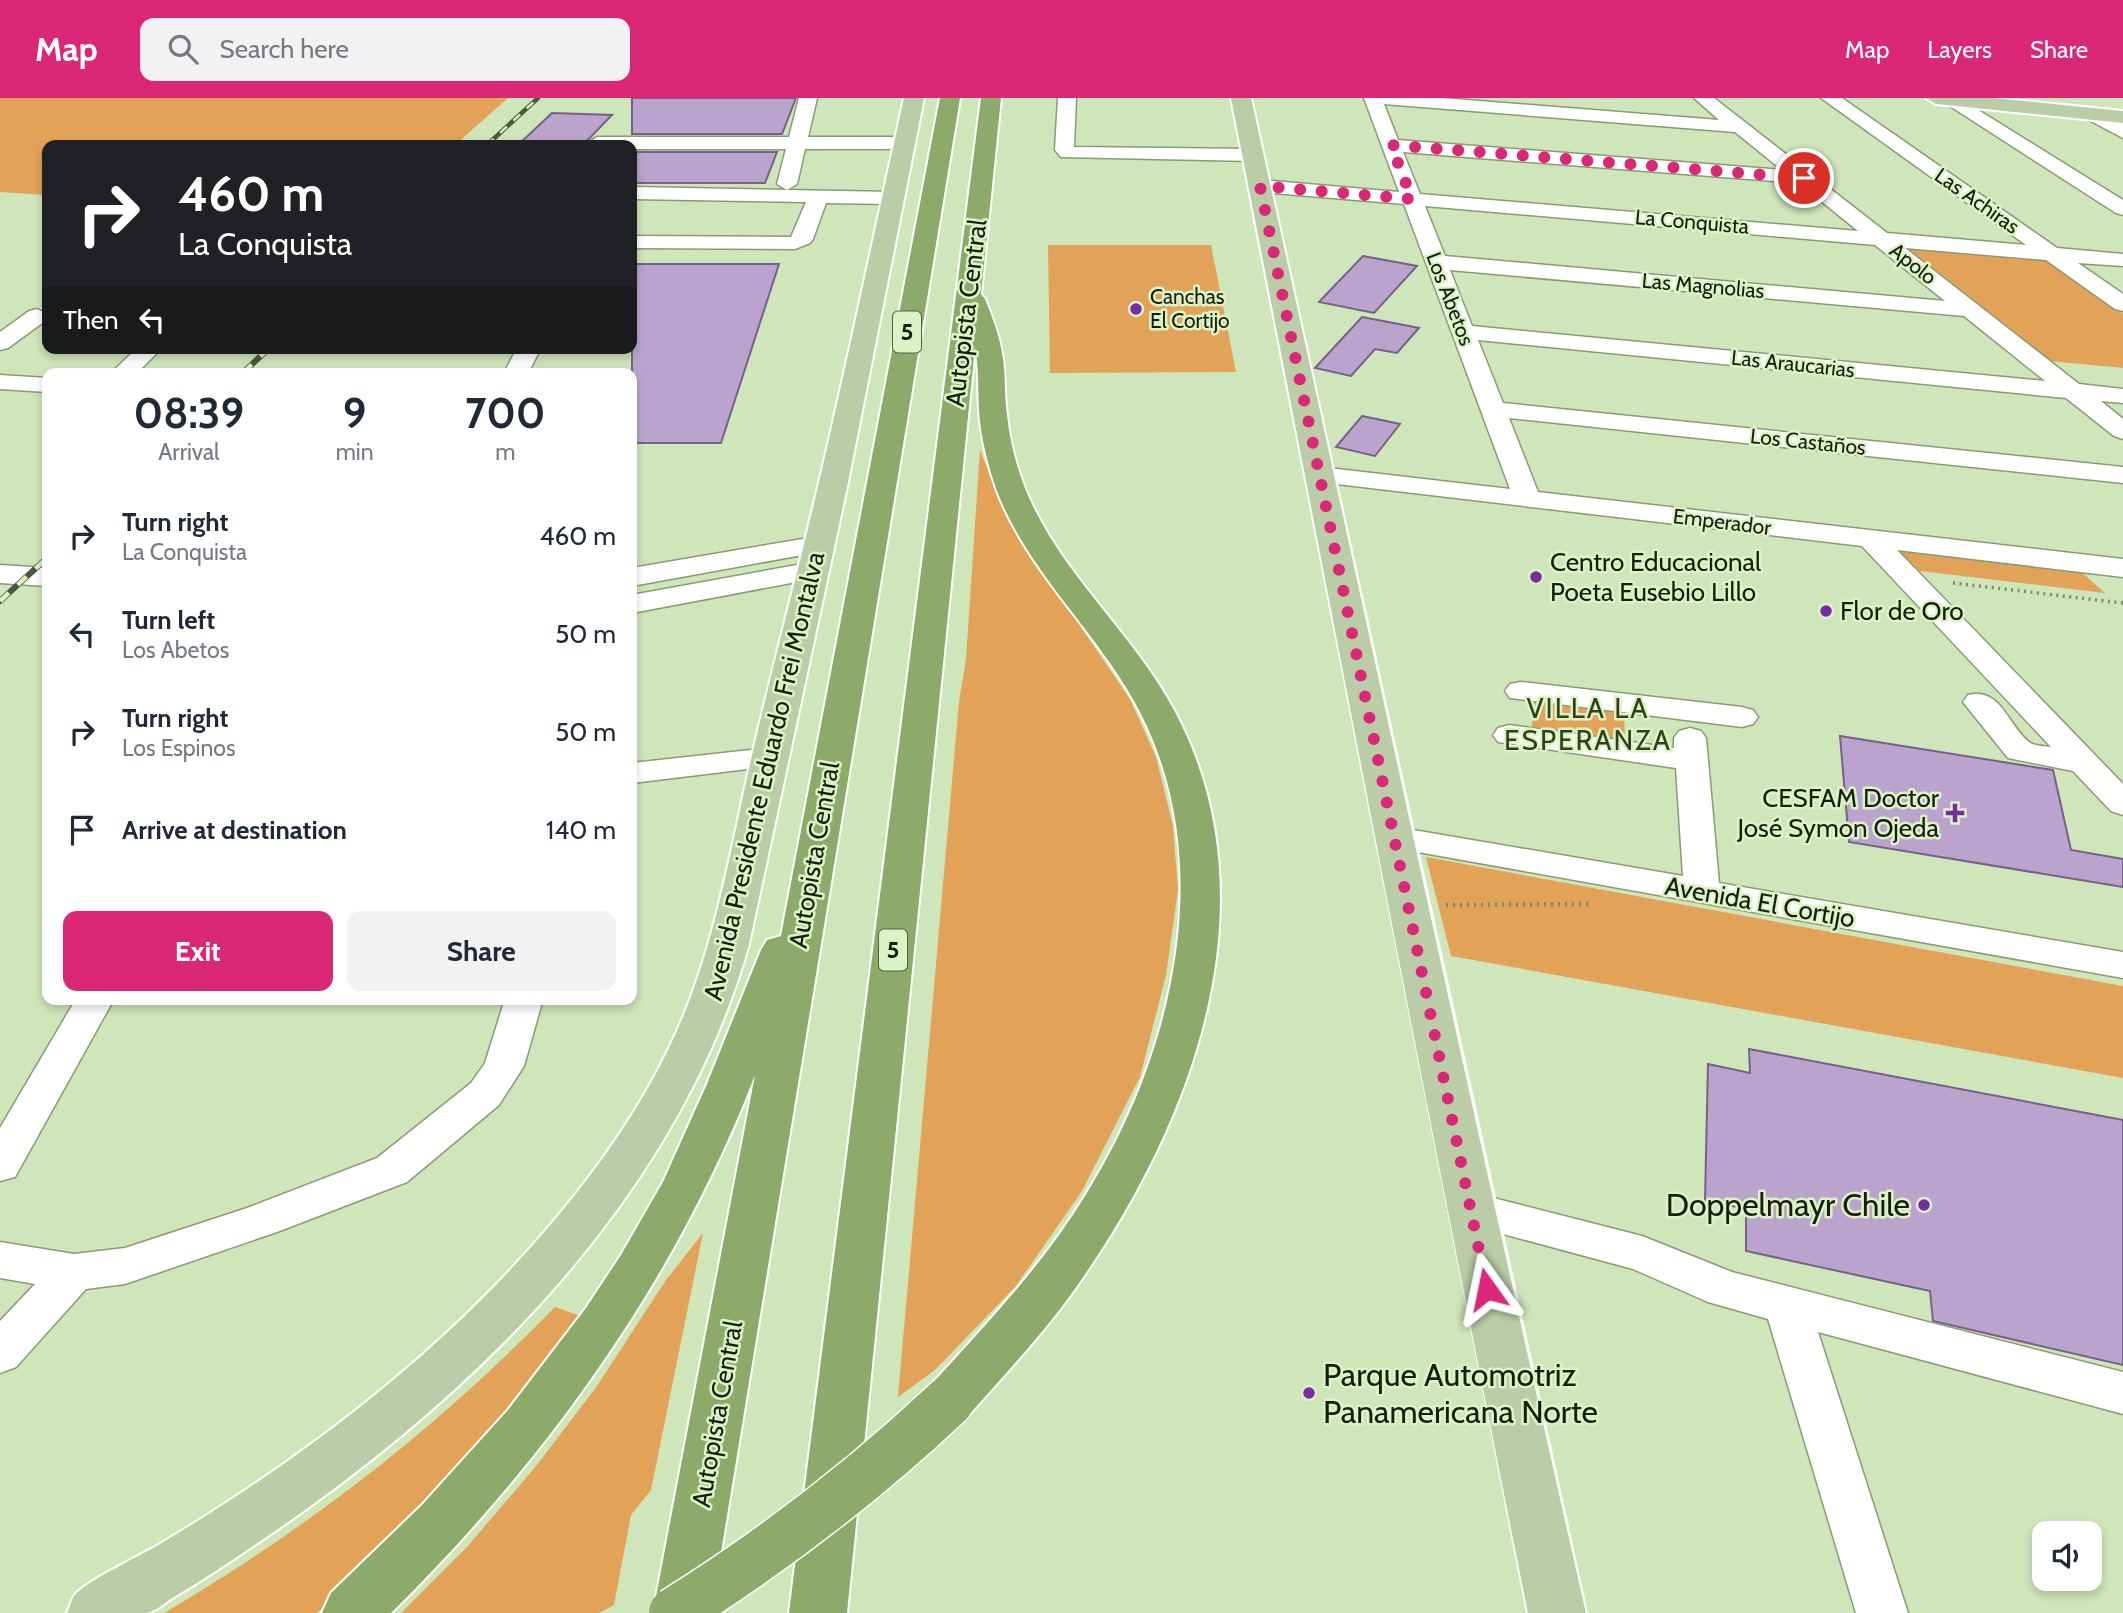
<!DOCTYPE html>
<html lang="en">
<head>
<meta charset="utf-8">
<style>
  body { margin:0; font-family:Cabin,sans-serif; background:#f2f2f3; color:#1f2937; height:100vh; display:flex; flex-direction:column; font-size:26px; white-space:nowrap }
  * { box-sizing:border-box; margin:0 }
  p { font-size:23px; color:#747a83 }
  .icon { flex:none; width:38px; height:38px; fill:none; stroke:currentColor; stroke-width:2; stroke-linecap:round; stroke-linejoin:round }
  .map { position:relative; flex:1; overflow:hidden }
  .details { position:absolute; left:42px; top:270px; width:595px; height:637px; display:flex; flex-direction:column; background:#fff; border-radius:14px; box-shadow:0 4px 10px #0003 }
  .details>* { flex:none }
  .guide { position:absolute; left:42px; top:42px; width:595px; height:214px; border-radius:14px; box-shadow:0 4px 10px #0003; background:#202124; color:#fff; overflow:hidden }
  .controls { position:absolute; left:2032px; top:1423px; display:grid; gap:14px }
  .controls a { display:grid; place-items:center; width:70px; height:70px; border-radius:14px; background:#fff; box-shadow:0 4px 10px #0003; font-size:35px }
  .pin { position:absolute; display:grid; place-items:center; width:60px; height:60px; color:#fff; margin:-30px; border:4px solid #fff; border-radius:50%; box-shadow:0 2px 7px #0007 }
  .me { position:absolute; width:77px; margin:-38px; rotate:348deg; stroke-linejoin:round; filter:drop-shadow(0 0 5px #0008) }
  .turn { display:flex; align-items:center; gap:24px; height:147px; padding:0 21px; font-size:32px }
  .turn .icon { width:91px; height:91px; stroke-width:2.5 }
  .turn b { display:block; font-size:49px; line-height:60px }
  .then { display:flex; align-items:center; height:66px; padding:0 21px; background:#0003; gap:14px; font-size:26px }
  .eta { display:flex; justify-content:space-evenly; align-items:center; height:119px; text-align:center }
  .eta b { font-size:42px; font-weight:700; line-height:49px }
  .primary-button { display:flex; gap:14px; margin-top:auto; padding:14px 21px }
  .primary-button a { flex:1; height:80px; border-radius:14px; background:#db2777; color:#fff; font-size:28px; font-weight:700; line-height:80px; text-align:center }
  .primary-button a+a { background:#f2f2f3; color:#1f2937 }
  ul { padding:0; list-style:none }
  li { display:flex; align-items:center; gap:21px; height:98px; padding:0 21px }
  li div { flex:1 }
  li b { display:block; font-size:26px }
  li em { font-style:normal }
  header { display:flex; align-items:center; gap:42px; box-sizing:border-box; height:98px; padding:0 35px; background:#db2777; color:#fff }
  header strong { font-size:33px }
  nav { display:flex; gap:38px; margin-inline-start:auto; font-size:24px }
  .search { width:490px; height:63px; background:#f2f2f3; display:flex; align-items:center; gap:18px; box-sizing:border-box; padding:0 24px; border-radius:14px; color:#747a83; font-size:26px }
  .map>svg:first-child { display:block }
</style>
</head>
<body>
<header>
<strong>Map</strong>
<div class="search"><svg class="icon" aria-label="search" viewBox="0 0 24 24"><circle cx="10" cy="10" r="6"/><path d="M15 15l6 6"/></svg>Search here</div>
<nav><a>Map</a><a>Layers</a><a>Share</a></nav>
</header>
<div class="map">
<svg width="2123" height="1515" viewBox="0 0 2123 1515">
  <rect width="100%" height="100%" fill="#cfe5ba"/>
  <g fill="#e2a359">
    <path d="M0 0H508L455 47H47V97L0 94Z"/>
    <path d="M1048 147H1211L1236 274 1050 275Z"/>
    <path d="M1900 147 2043 159 2123 216V270L2049 263Z"/>
    <path d="M980 352 1009 424 1130 601 1156 659 1173 728 1178 792 1166 877 1140 979 1082 1093 1016 1188 935 1272 898 1299 959 604 966 561Z"/>
    <path d="M1897 451 2079 472 2105 495 1920 473Z"/>
    <path d="M1533 603 1624 614 1625 644 1532 633Z"/>
    <path d="M1426 759 2123 888V980L1451 858Z"/>
    <path d="M703 1135 651 1392 631 1417 614 1507 599 1515H401L467 1449 537 1367 597 1288 666 1182Z"/>
    <path d="M555 1209 589 1221 385 1453 317 1515H164C310 1429 437 1330 555 1209Z"/>
  </g>
  <g fill="#baa4cd" stroke="#766287" stroke-width="2">
    <path d="M632 0H796L782 36H632Z"/>
    <path d="M552 15 612 17 583 47H518Z"/>
    <path d="M632 54H777L765 85H632Z"/>
    <path d="M1363 158 1417 168 1374 215 1319 204Z"/>
    <path d="M632 166H779L721 345H632Z"/>
    <path d="M1362 219 1419 230 1397 255 1375 251 1351 278 1315 270Z"/>
    <path d="M1362 318 1400 326 1375 358 1336 349Z"/>
    <path d="M1840 638 2053 672 2071 752 2123 761V789L1849 744Z"/>
    <path d="M1749 951 2123 1022V1267L1933 1223 1930 1193 1746 1153V1111L1705 1102 1708 966 1750 975Z"/>
  </g>
  <g fill="none" stroke-linecap="round" stroke-linejoin="round">
    <defs>
      <g id="minor">
        <path d="M799 0H817L808 39H904L913 45 904 51H805L797 86 787 92 777 86 786 51H632V47H589L588 45 597 39H789Z"/>
        <path d="M1058 0H1076L1074 49 1253 51 1262 57 1253 63 1061 59 1055 52Z"/>
        <path d="M1364 0H1442L1719 22 1694 0H1714L1887 135 2026 147 1821 0H1842L2057 150 2123 156V168L2078 165 2123 196V213L2115 211 2046 162 1905 150 2079 286 2123 291V305L2101 303 2123 321V341L2114 338 2066 300 1478 242 1503 305 2123 369V385L1509 320 1538 394 2123 461V479L1897 452 2123 686V717L2111 713 2073 673 2008 660 1963 604 1968 597C2001 589 2007 626 2029 644 2034 648 2044 648 2051 649L1862 448 1311 383 1307 377 1311 371 1320 369 1510 391 1404 106 1260 94 1250 88 1260 82 1399 94ZM1384 6 1735 34 1782 72 1398 42ZM1403 54 1799 85 1858 133 1420 96ZM1425 108 1875 147 1945 203 1445 158ZM1450 172 1964 218 2045 283 1472 228Z"/>
        <path d="M1959 0 2123 102V117L2116 115 1939 1Z"/>
        <path d="M2091 11 2123 26V40L2085 20 2082 16Z"/>
        <path d="M632 89 892 94 899 96 902 100 899 104 892 106 826 105 813 141 810 145 795 151 632 150V138L791 139 806 104 632 101Z"/>
        <path d="M37 211 47 216 45 223 8 250 0 252V234L29 213Z"/>
        <path d="M137 250H162L137 275H111Z"/>
        <path d="M517 250H541L528 275H504Z"/>
        <path d="M0 277 47 280V294L0 291Z"/>
        <path d="M820 438 830 440 834 446 830 452 632 488V470Z"/>
        <path d="M813 464 823 467 827 473 823 479 632 515V497Z"/>
        <path d="M0 467 47 470V488L0 485Z"/>
        <path d="M1521 584 1742 609 1753 612 1758 619 1753 626 1742 629 1510 600 1505 593 1510 586Z"/>
        <path d="M1509 627 1674 650V640L1679 633 1690 630 1701 633 1706 640 1719 785 2123 854V880L1384 748 1379 740 1384 732 1396 729 1683 778 1676 670 1498 644 1493 637 1498 630Z"/>
        <path d="M769 650 781 653 785 660 781 667 632 685V665Z"/>
        <path d="M76 901H114L15 1079 0 1083V1030Z"/>
        <path d="M505 901H543L524 968 499 1007 407 1084 277 1134 125 1186 86 1191 16 1269 0 1275V1223L35 1186 0 1180V1144L74 1156 125 1150 247 1110 377 1060 471 985 485 965Z"/>
        <path d="M1470 1094 1642 1138 1732 1174 2123 1274V1316L1818 1234 1908 1515H1856L1768 1221 1708 1204 1633 1171 1455 1123 1448 1111 1455 1099Z"/>
      </g>
      <g id="major">
        <path d="M904 0H924L847 389 749 846C677 1101 473 1300 259 1444 231 1463 203 1482 174 1499 166 1504 156 1513 147 1515 122 1515 92 1515 67 1515 70 1509 71 1503 74 1498 84 1484 142 1457 160 1446 279 1375 395 1290 492 1191 561 1120 627 1038 670 948 718 849 732 738 758 632 777 552 798 473 817 393 848 262 875 131 904 0Z"/>
        <path d="M1231 0H1251C1363 505 1471 1011 1586 1515H1528C1426 1011 1331 505 1231 0Z"/>
        <path d="M1926 0H1994L2123 13V25L1936 6Z"/>
      </g>
      <g id="highway">
        <path d="M940 0H960L711 1515H653L755 977C675 1183 548 1360 391 1515H322L331 1495 422 1407 508 1312 586 1210 621 1157 663 1084 707 986 761 852 767 842 781 838Z"/>
        <path d="M981 0H1001L981 196 985 201C992 219 999 236 1002 255 1006 276 1004 297 1007 317 1010 346 1018 376 1030 402 1066 481 1135 538 1175 614 1275 804 1193 1022 1079 1185 1046 1233 1005 1276 966 1320L948 1327 930 1320 922 1304 930 1288C985 1228 1042 1168 1085 1098 1173 958 1219 767 1140 614 1100 536 1029 476 997 393 988 368 981 340 979 313 978 292 979 270 975 249L847 1515H789Z"/>
      </g>
    </defs>
    <use href="#minor" stroke="#889c73" stroke-width="3"/>
    <use href="#major" stroke="#fff" stroke-width="4"/>
    <use href="#highway" stroke="#fff" stroke-width="4"/>
    <path stroke="#7b8a6c" stroke-width="3.5" stroke-dasharray="2 4.5" stroke-linecap="butt" d="M1953 485 2123 505"/>
    <path stroke="#7b8a6c" stroke-width="4.5" stroke-dasharray="2 5" stroke-linecap="butt" d="M1446 807 1591 806"/>
    <use href="#minor" fill="#fff" fill-rule="evenodd"/>
    <use href="#major" fill="#bacda6" fill-rule="evenodd"/>
    <use href="#highway" fill="#8cab6a" fill-rule="evenodd"/>
    <defs>
      <path id="rail-far1" d="M487 47 538 0"/>
      <g id="rail">
        <path d="M243 275 269 250"/>
        <path d="M0 503 47 460"/>
      </g>
    </defs>
    <use href="#rail-far1" stroke="#4c5840" stroke-width="4.5"/>
    <use href="#rail" stroke="#4c5840" stroke-width="6"/>
    <use href="#rail-far1" stroke="#dcf3c6" stroke-width="2.5" stroke-dasharray="9" stroke-linecap="butt"/>
    <use href="#rail" stroke="#dcf3c6" stroke-width="4.5" stroke-dasharray="12" stroke-linecap="butt"/>
    <defs>
      <path id="highway-bridge" d="M674 1515C773 1453 863 1384 948 1304"/>
    </defs>
    <use href="#highway-bridge" stroke="#fff" stroke-width="53" stroke-linecap="butt"/>
    <use href="#highway-bridge" stroke="#8cab6a" stroke-width="50"/>
  </g>
  <g fill="none" stroke-linecap="round" stroke-linejoin="round">
    <path stroke="#db2777" stroke-width="12" stroke-dasharray="0 21.6" d="M1487 1191 1260 88 1412 101 1391 47 1804 80"/>
  </g>
  <g fill="#752da1" stroke="#dcf3c6" stroke-width="2.5">
    <circle cx="1136" cy="211" r="7"/>
    <circle cx="1536" cy="479" r="7"/>
    <circle cx="1826" cy="513" r="7"/>
    <path d="M1951.5 704.5h7v7h7v7h-7v7h-7v-7h-7v-7h7z"/>
    <circle cx="1924" cy="1107" r="7"/>
    <circle cx="1309" cy="1295" r="7"/>
  </g>
  <g text-anchor="middle" stroke-width="5" stroke-linejoin="round" paint-order="stroke">
    <g font-size="21" fill="#171e0e" stroke="#dcf3c6">
      <text transform="translate(1977 103) rotate(35)" y="7">Las Achiras</text>
      <text transform="translate(1692 124) rotate(5)" y="7">La Conquista</text>
      <text transform="translate(1913 166) rotate(38)" y="7">Apolo</text>
      <text transform="translate(1703 188) rotate(5)" y="7">Las Magnolias</text>
      <text transform="translate(1450 201) rotate(69)" y="7">Los Abetos</text>
      <text transform="translate(1793 266) rotate(6)" y="7">Las Araucarias</text>
      <text transform="translate(1808 344) rotate(6)" y="7">Los Castaños</text>
      <text transform="translate(1722 424) rotate(7)" y="7">Emperador</text>
    </g>
    <g font-size="21" fill="#171e0e" stroke="#dcf3c6" text-anchor="start">
      <text x="1150" y="206">Canchas<tspan x="1150" dy="24">El Cortijo</tspan></text>
    </g>
    <g fill="#dcf3c6" stroke="#525e45" stroke-width="2">
      <rect x="893" y="213.5" width="28" height="41" rx="5"/>
      <rect x="879" y="831.5" width="28" height="41" rx="5"/>
    </g>
    <g font-size="24" font-weight="bold" fill="#171e0e">
      <text x="907" y="242">5</text>
      <text x="893" y="860">5</text>
    </g>
    <g font-size="26" fill="#171e0e" stroke="#dcf3c6">
      <text transform="translate(966 215) rotate(-83)" y="9">Autopista Central</text>
      <text transform="translate(764 678) rotate(-77)" y="9">Avenida Presidente Eduardo Frei Montalva</text>
      <text transform="translate(814 757) rotate(-80)" y="9">Autopista Central</text>
      <text transform="translate(1760 804) rotate(10)" y="9">Avenida El Cortijo</text>
      <text transform="translate(717 1316) rotate(-80)" y="9">Autopista Central</text>
    </g>
    <g font-size="26" fill="#171e0e" stroke="#dcf3c6" text-anchor="start">
      <text x="1550" y="473">Centro Educacional<tspan x="1550" dy="30">Poeta Eusebio Lillo</tspan></text>
      <text x="1840" y="522">Flor de Oro</text>
      <text x="1939" y="709" text-anchor="end">CESFAM Doctor<tspan x="1939" dy="30">José Symon Ojeda</tspan></text>
    </g>
    <g font-size="28" letter-spacing="2" fill="#2f401b" stroke="#dcf3c6">
      <text x="1588" y="620">VILLA LA<tspan x="1588" dy="32">ESPERANZA</tspan></text>
    </g>
    <g font-size="32" fill="#171e0e" stroke="#dcf3c6" text-anchor="end">
      <text x="1910" y="1118">Doppelmayr Chile</text>
      <text x="1323" y="1288" text-anchor="start">Parque Automotriz<tspan x="1323" dy="37">Panamericana Norte</tspan></text>
    </g>
  </g>
</svg>
<div class="controls">
<a><svg class="icon" aria-label="sound" viewBox="0 0 24 24"><path d="M4 9h4l5-4v14l-5-4H4zM17 9q2 3 0 6"/></svg></a>
</div>
<div class="pin" style="left:1804px;top:80px;background:#d93025"><svg class="icon" aria-label="arrive" viewBox="0 0 24 24"><path d="M6 21V4h12l-3 4 3 4H6"/></svg></div>
<svg class="me" style="left:1487px;top:1191px" viewBox="-20 -20 40 40"><path d="M0-17L14 15 0 8-14 15z" fill="#db2777" stroke="#fff" stroke-width="4"/></svg>
<div class="guide">
<div class="turn"><svg class="icon" aria-label="right" viewBox="0 0 24 24"><path d="M7 20v-9h11M14 6l5 5-5 5"/></svg><div><b>460 m</b>La Conquista</div></div>
<div class="then">Then<svg class="icon" aria-label="left" viewBox="0 0 24 24"><path d="M17 20v-9H6M10 6l-5 5 5 5"/></svg></div>
</div>
<section class="details">
<div class="eta">
<div><b>08:39</b><p>Arrival</p></div>
<div><b>9</b><p>min</p></div>
<div><b>700</b><p>m</p></div>
</div>
<ul>
<li><svg class="icon" aria-label="right" viewBox="0 0 24 24"><path d="M7 20v-9h11M14 6l5 5-5 5"/></svg><div><b>Turn right</b><p>La Conquista</p></div><em>460 m</em></li>
<li><svg class="icon" aria-label="left" viewBox="0 0 24 24"><path d="M17 20v-9H6M10 6l-5 5 5 5"/></svg><div><b>Turn left</b><p>Los Abetos</p></div><em>50 m</em></li>
<li><svg class="icon" aria-label="right" viewBox="0 0 24 24"><path d="M7 20v-9h11M14 6l5 5-5 5"/></svg><div><b>Turn right</b><p>Los Espinos</p></div><em>50 m</em></li>
<li><svg class="icon" aria-label="arrive" viewBox="0 0 24 24"><path d="M6 21V4h12l-3 4 3 4H6"/></svg><div><b>Arrive at destination</b></div><em>140 m</em></li>
</ul>
<div class="primary-button"><a>Exit</a><a>Share</a></div>
</section>
</div>
</body>
</html>
